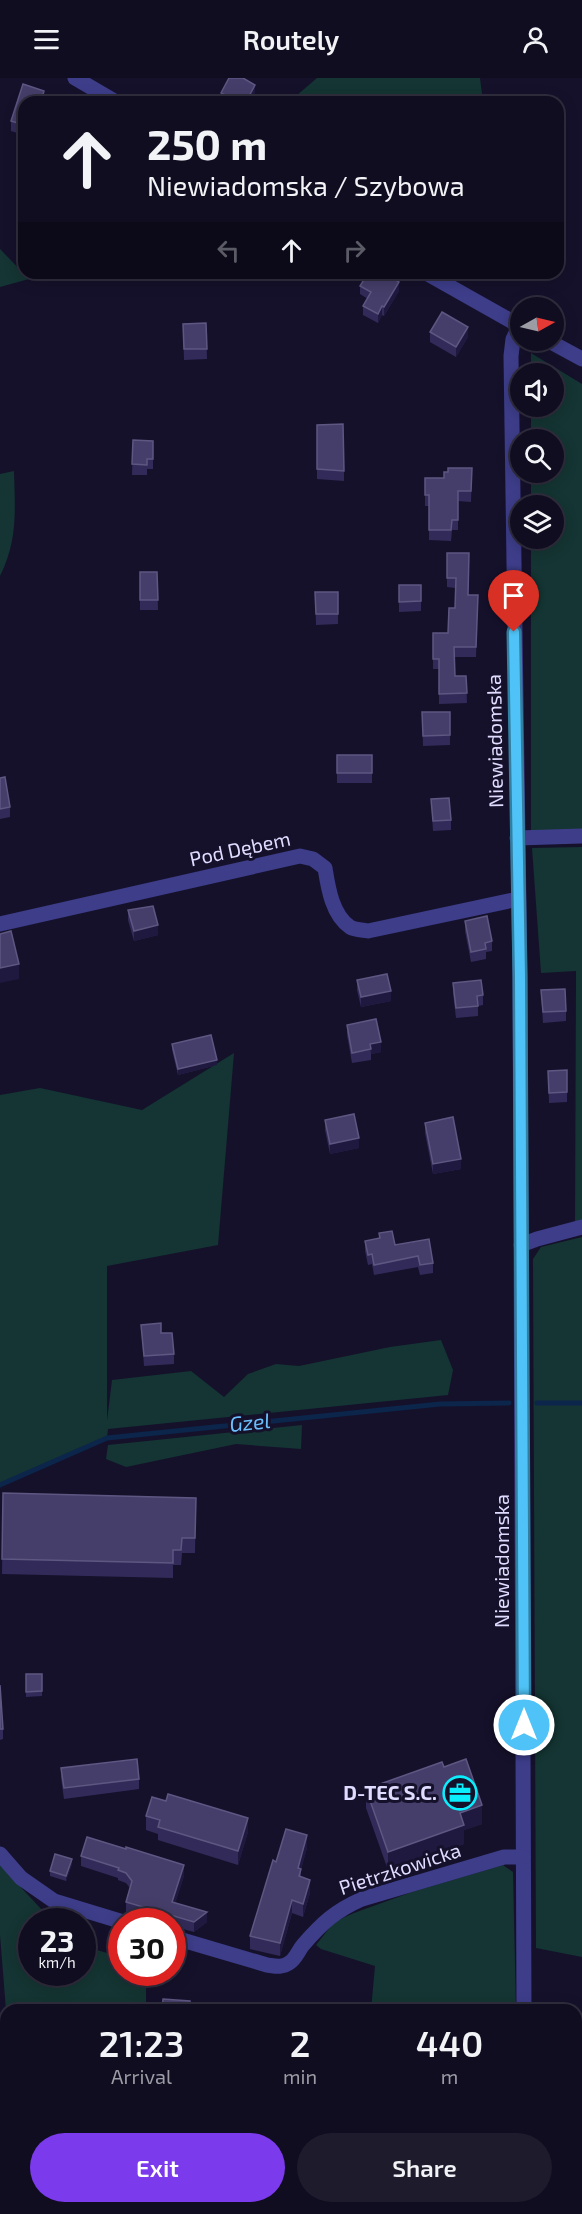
<!DOCTYPE html>
<html lang="en">
<head>
<meta charset="utf-8">
<style>
  body { margin:0; font-family:"Exo 2",sans-serif; background:#1e1b2d; color:#f1f3f6; height:100vh; display:flex; flex-direction:column; font-size:22px; white-space:nowrap }
  * { box-sizing:border-box; margin:0 }
  p { font-size:20px; color:#9c9ca5 }
  .icon { flex:none; width:33px; height:33px; fill:none; stroke:currentColor; stroke-width:2; stroke-linecap:round; stroke-linejoin:round }
  .map { position:relative; flex:1; overflow:hidden }
  .panel { position:absolute; left:0px; top:1926px; width:582px; height:210px; display:flex; flex-direction:column; background:#100d20; border-radius:18px 18px 0 0; box-shadow:0 3px 15px #0003,0 0 0 2px #302d3e }
  .panel>* { flex:none }
  .banner { position:absolute; left:18px; top:18px; width:546px; height:183px; border-radius:18px; box-shadow:0 3px 15px #0003,0 0 0 2px #302d3e; background:#100d20; color:#f1f3f6; overflow:hidden }
  .needle { width:39px; rotate:82deg }
  .buttons { position:absolute; left:510px; top:219px; display:grid; gap:12px }
  .buttons a { display:grid; place-items:center; width:54px; height:54px; border-radius:50%; background:#100d20; box-shadow:0 3px 15px #0003,0 0 0 2px #302d3e; font-size:30px }
  .speed { position:absolute; left:18px; top:1830px; display:flex; gap:12px; font-size:30px; font-weight:700; text-align:center }
  .speed>* { display:grid; place-content:center; width:78px; height:78px; border-radius:50%; background:#100d20; box-shadow:0 3px 15px #0003,0 0 0 2px #302d3e; line-height:1 }
  .speed small { font-size:15px; font-weight:400 }
  .speed .limit { border:9px solid #d22; background:#fff; color:#111 }
  .pin { position:absolute; display:grid; place-items:center; width:51px; height:51px; color:#fff; margin:-62px -26px; border-radius:50% 50% 50% 0; rotate:-45deg; box-shadow:0 0 6px #0007 }
  .pin .icon { rotate:45deg }
  .me { position:absolute; width:66px; margin:-33px; rotate:0deg; stroke-linejoin:round; filter:drop-shadow(0 0 4px #0008) }
  .turn { display:flex; align-items:center; gap:21px; height:126px; padding:0 30px; font-size:27px }
  .turn .icon { width:78px; height:78px; stroke-width:2.5 }
  .turn b { display:block; font-size:42px; line-height:51px }
  .lanes { display:flex; align-items:center; height:57px; padding:0 30px; background:#0003; justify-content:center; gap:30px; direction:ltr }
  .lanes .off { opacity:.35 }
  .eta { display:flex; justify-content:space-evenly; align-items:center; height:102px; text-align:center }
  .eta b { font-size:36px; font-weight:600; line-height:42px }
  .button { display:flex; gap:12px; margin-top:auto; padding:12px 30px }
  .button a { flex:1; height:69px; border-radius:36px; background:#7c3aed; color:#fff; font-size:24px; font-weight:600; line-height:69px; text-align:center }
  .button a+a { background:#1e1b2d; color:#f1f3f6 }
  header { display:flex; justify-content:space-between; align-items:center; height:78px; padding:0 30px; background:#100d20; font-size:27px; font-weight:600 }
  .map>svg:first-child { display:block }
</style>
</head>
<body>
<header><svg class="icon" aria-label="menu" viewBox="0 0 24 24"><path d="M4 6h16M4 12h16M4 18h16"/></svg>Routely<svg class="icon" aria-label="person" viewBox="0 0 24 24"><circle cx="12" cy="8" r="4"/><path d="M4 21q1-7 8-7t8 7"/></svg></header>
<div class="map">
<svg width="582" height="2136" viewBox="0 0 582 2136">
  <rect width="100%" height="100%" fill="#15112b"/>
  <g fill="#143533">
    <path d="M317 0H480L483 24H440L433 22 431 24H289Z"/>
    <path d="M0 171 29 201 0 209Z"/>
    <path d="M531 275 582 306V754L531 760V461L554 460V428L531 427V395L554 394V362L531 361V329L554 328V296L531 295Z"/>
    <path d="M14 393C15 432 18 462 0 498V396Z"/>
    <path d="M582 769V1144L575 1145 576 893 541 895 532 770Z"/>
    <path d="M234 975 218 1167 107 1188V1343L112 1302 191 1293 224 1319 248 1296 276 1286 299 1288 390 1269 441 1262 453 1292 448 1317 108 1351 107 1360 0 1408V1017L40 1010 142 1032Z"/>
    <path d="M582 1159V1879L536 1870 533 1181 541 1169Z"/>
    <path d="M302 1347 301 1371 236 1366 126 1389 106 1381 108 1367Z"/>
    <path d="M0 1787 42 1832 63 1834 65 1843 32 1844V1894H82L83 1868 121 1879 122 1894 146 1895V1932H6L0 1857Z"/>
    <path d="M503 1787 513 1794 516 1932H371L375 1888 321 1871 316 1867 334 1844 354 1835 412 1814Z"/>
    <path d="M286 2130H402L401 2136H285Z"/>
  </g>
  <g fill="none" stroke-linecap="round" stroke-linejoin="round">
    <g stroke="#0c254a" stroke-width="5">
      <path d="M537 1325H582"/>
      <path d="M0 1407 107 1360 440 1326 509 1325"/>
    </g>
    <g stroke="#3d3d8a" stroke-width="15">
      <path d="M75 0 116 24"/>
      <path d="M426 195 520 248"/>
      <path d="M520 247 513 261 511 278 520 899 524 1932"/>
      <path d="M547 262 582 281"/>
      <path d="M517 760 582 758"/>
      <path d="M0 846 300 778 313 781 325 790C328 809 332 837 350 849 355 852 363 852 368 853L518 821"/>
      <path d="M521 1167 537 1161 582 1149"/>
      <path d="M0 1776 21 1800 54 1823 123 1844"/>
      <path d="M172 1859 267 1887C275 1888 282 1890 289 1885 296 1881 298 1873 303 1867 322 1845 335 1833 362 1821L504 1779H523"/>
      <path d="M525 2136V2130"/>
    </g>
  </g>
  <g fill="#322b59">
    <path d="M23 6 44 13V24H24V57L11 53V43Z"/>
    <path d="M221 15 255 17 252 24H221Z"/>
    <path d="M24 58V89L18 87V77Z"/>
    <path d="M360 208 399 213 384 238 382 237 378 245 363 237V228L368 221 360 216Z"/>
    <path d="M206 245 207 281 184 282 183 246Z"/>
    <path d="M430 254 468 259 456 279 430 264Z"/>
    <path d="M317 347 344 393V403L317 401Z"/>
    <path d="M133 362 153 363V391H147V397H132Z"/>
    <path d="M472 390 471 424 458 423V452H452L451 463 429 462V428H425V400H444L448 394Z"/>
    <path d="M447 475 468 517H478L476 579H455V598H466L467 625 439 626V591H433V555H448L455 530V510L447 509Z"/>
    <path d="M140 494H157L158 532H140Z"/>
    <path d="M399 507H421V533L399 534Z"/>
    <path d="M315 514H338V546L316 547Z"/>
    <path d="M422 634H450V667L423 668Z"/>
    <rect x="337" y="677" width="35" height="28"/>
    <path d="M0 700 10 729V739L0 741Z"/>
    <path d="M431 721 451 742V752L433 753Z"/>
    <path d="M128 832 158 857 134 863 128 842Z"/>
    <path d="M465 843 492 863V873L486 874V881L471 884 465 853Z"/>
    <path d="M357 902 391 923 361 929 357 912Z"/>
    <path d="M453 905 483 917V927L478 928V938L456 940 453 915Z"/>
    <path d="M541 912 566 933V943L543 945Z"/>
    <path d="M347 947 381 974 371 976V982L352 985 347 957Z"/>
    <path d="M172 966 217 987 178 997 172 972Z"/>
    <path d="M567 992V1024L549 1025 548 993Z"/>
    <path d="M325 1042 359 1070 330 1076 325 1052Z"/>
    <path d="M425 1045 461 1091 433 1096 425 1055Z"/>
    <path d="M379 1155 395 1167 433 1185V1195L420 1197 418 1189 374 1197 372 1186 368 1187 365 1173V1163L379 1160Z"/>
    <path d="M141 1247 161 1255 174 1276V1286L144 1288Z"/>
    <path d="M3 1415 196 1420 195 1475H182L181 1487H173V1500L2 1496Z"/>
    <path d="M26 1596H42V1618L26 1619Z"/>
    <path d="M0 1607 3 1651V1661L0 1662Z"/>
    <path d="M61 1690 139 1701V1711L64 1721 61 1700Z"/>
    <path d="M366 1711 482 1746 464 1752V1766L388 1792 366 1730Z"/>
    <path d="M146 1738 248 1754 238 1787 158 1762V1756L146 1752Z"/>
    <path d="M307 1770 301 1791V1799L310 1815 303 1839 292 1835 280 1878 250 1871V1858L276 1784Z"/>
    <path d="M81 1778 184 1798 175 1825 207 1844 194 1854 172 1848V1844H159L126 1834V1824L130 1810 126 1805 118 1802V1800L81 1788Z"/>
    <path d="M72 1786 66 1803 50 1798V1793Z"/>
    <path d="M576 2024 580 2081 577 2123H576Z"/>
  </g>
  <g fill="#1f193f">
    <path d="M255 7V17L252 24H246Z"/>
    <path d="M44 13V24H41Z"/>
    <path d="M399 204V213L384 238V229Z"/>
    <path d="M382 228V237L378 245V236Z"/>
    <path d="M468 249V259L456 279V269Z"/>
    <path d="M158 847V857L134 863V853Z"/>
    <path d="M19 886V901L0 905V890Z"/>
    <path d="M391 913V923L361 929V919Z"/>
    <path d="M381 964V974L371 976 370 966Z"/>
    <path d="M217 982V987L178 997V991Z"/>
    <path d="M359 1060V1070L330 1076V1066Z"/>
    <path d="M461 1081V1091L433 1096V1086Z"/>
    <path d="M482 1727V1746L464 1752V1766L388 1792V1774L460 1735Z"/>
    <path d="M248 1740V1754L238 1787V1773Z"/>
    <path d="M307 1757V1770L298 1803V1790Z"/>
    <path d="M72 1781V1786L66 1803V1798Z"/>
    <path d="M184 1787V1798L172 1834V1824Z"/>
    <path d="M310 1802V1815L303 1839V1826Z"/>
    <path d="M292 1822V1835L280 1878V1865Z"/>
    <path d="M207 1834V1844L194 1854V1844Z"/>
    <path d="M582 2058V2068L579 2091V2081Z"/>
    <path d="M582 2083V2093L577 2123V2113Z"/>
  </g>
  <g fill="#453e6a" stroke="#5d5782" stroke-width="1.5">
    <path d="M229 0H243L255 7 246 24H239L221 15Z"/>
    <path d="M23 6 44 13 41 24H24V47L11 43Z"/>
    <path d="M24 58V78L18 77Z"/>
    <path d="M368 195H384L399 204 384 229 382 228 378 236 363 228 371 214 360 208Z"/>
    <path d="M442 234 468 249 456 269 430 254Z"/>
    <path d="M206 245 207 271H184L183 246Z"/>
    <path d="M343 346 344 393 317 391V347Z"/>
    <path d="M133 362 153 363V381H147V387L132 386Z"/>
    <path d="M448 390H472L471 413H458V442H452L451 452H429V417H425V400H444V394H448Z"/>
    <path d="M447 475H469L468 517H478L476 569H454L455 598H466L467 615 439 616V581H433V555H448L449 530H455L456 500H447Z"/>
    <path d="M140 494H157L158 522H140Z"/>
    <path d="M399 507H421V523L399 524Z"/>
    <path d="M315 514H338V536H316Z"/>
    <path d="M422 634H450V657L423 658Z"/>
    <rect x="337" y="677" width="35" height="18"/>
    <path d="M5 699 10 729 0 731V700Z"/>
    <path d="M449 720 451 742 433 743 431 721Z"/>
    <path d="M153 828 158 847 134 853 128 832Z"/>
    <path d="M487 838 492 863 485 865 486 871 471 874 465 843Z"/>
    <path d="M11 853 19 886 0 890V856Z"/>
    <path d="M387 896 391 913 361 919 357 902Z"/>
    <path d="M481 902 483 917 477 918 478 928 456 930 453 905Z"/>
    <path d="M565 911 566 933 543 934 541 912Z"/>
    <path d="M376 941 381 964 370 966 371 971 352 975 347 947Z"/>
    <path d="M211 957 217 982 178 991 172 966Z"/>
    <path d="M567 992V1014L549 1015 548 993Z"/>
    <path d="M354 1036 359 1060 330 1066 325 1042Z"/>
    <path d="M453 1039 461 1081 433 1086 425 1045Z"/>
    <path d="M392 1153 395 1167 429 1161 433 1185 420 1187 418 1178 374 1187 372 1176 368 1177 365 1163 380 1160 379 1155Z"/>
    <path d="M161 1245V1255H172L174 1276 144 1278 141 1247Z"/>
    <path d="M3 1415 196 1420 195 1460H182L181 1472H173V1485L2 1481Z"/>
    <path d="M26 1596H42V1613L26 1614Z"/>
    <path d="M0 1607 3 1651H0Z"/>
    <path d="M137 1681 139 1701 64 1710 61 1690Z"/>
    <path d="M466 1681 482 1727 460 1735 464 1747 388 1774 366 1711 442 1684 444 1689Z"/>
    <path d="M168 1716 248 1740 238 1773 158 1749 160 1742 146 1738 152 1719 166 1723Z"/>
    <path d="M286 1751 307 1757 298 1790 301 1791 299 1798 310 1802 303 1826 292 1822 280 1865 250 1858 273 1782 276 1784Z"/>
    <path d="M87 1759 126 1771V1769L184 1787 172 1824 207 1834 194 1844 126 1824 132 1803 126 1795 118 1792 119 1790 81 1778Z"/>
    <path d="M55 1776 72 1781 66 1798 50 1793Z"/>
    <path d="M163 1921 190 1923V1932H162Z"/>
    <rect x="576" y="1967" width="1" height="25"/>
    <path d="M576 2024 582 2025V2058L579 2081H582V2083L577 2113H576Z"/>
    <path d="M443 2130H478L483 2131 482 2133 488 2135V2136H442Z"/>
  </g>
  <g fill="none" stroke-linecap="round" stroke-linejoin="round">
    <defs>
      <path id="route" d="M514 554 520 899 524 1647"/>
    </defs>
    <use href="#route" stroke="#337fa1" stroke-width="15"/>
    <use href="#route" stroke="#4fc3f7" stroke-width="10"/>
  </g>
  <defs>
    <symbol id="office-ring" viewBox="-11 -11 22 22"><circle r="9.5" fill="#15112b" stroke="#0aedfc" stroke-width="1.5"/><path d="M-6-3h4V-5.5h4V-3h4V5H-6ZM-1-4.5V-3h2v-1.5ZM-6 0V1H6V0Z" fill="#0aedfc"/></symbol>
  </defs>
  <g fill-rule="evenodd">
    <use href="#office-ring" x="441" y="1696" width="38" height="38"/>
  </g>
  <g text-anchor="middle" stroke-width="6" stroke-linejoin="round" paint-order="stroke">
    <g font-size="20" fill="#dfdcff" stroke="#15112b">
      <text transform="translate(495 663) rotate(-91)" y="7">Niewiadomska</text>
      <text transform="translate(240 771) rotate(-12)" y="7">Pod Dębem</text>
      <text transform="translate(502 1483) rotate(-90)" y="7">Niewiadomska</text>
      <text transform="translate(400 1791) rotate(-18)" y="7">Pietrzkowicka</text>
    </g>
    <g font-size="20" font-weight="bold" fill="#dfdcff" stroke="#15112b" text-anchor="end">
      <text x="437" y="1722">D-TEC S.C.</text>
    </g>
    <g font-size="21" font-style="italic" fill="#6bbffd" stroke="#15112b">
      <text transform="translate(250 1345) rotate(-6)" y="7">Gzel</text>
    </g>
  </g>
</svg>
<div class="buttons">
<a><svg class="needle" viewBox="-14 -14 28 28"><path d="M0-13l5 13h-10z" fill="#e53935"/><path d="M0 13l5-13h-10z" fill="#9c9ca5"/></svg></a>
<a><svg class="icon" aria-label="sound" viewBox="0 0 24 24"><path d="M4 9h4l5-4v14l-5-4H4zM17 9q2 3 0 6"/></svg></a>
<a><svg class="icon" aria-label="search" viewBox="0 0 24 24"><circle cx="10" cy="10" r="6"/><path d="M15 15l6 6"/></svg></a>
<a><svg class="icon" aria-label="layers" viewBox="0 0 24 24"><path d="M12 4l9 5-9 5-9-5zM3 14l9 5 9-5"/></svg></a>
</div>
<div class="speed"><div>23<small>km/h</small></div><div class="limit">30</div></div>
<div class="pin" style="left:514px;top:554px;background:#d93025"><svg class="icon" aria-label="arrive" viewBox="0 0 24 24"><path d="M6 21V4h12l-3 4 3 4H6"/></svg></div>
<svg class="me" style="left:524px;top:1647px" viewBox="-20 -20 40 40"><circle r="17" fill="#4fc3f7" stroke="#fff" stroke-width="3"/><path d="M0-11L8 9 0 5-8 9z" fill="#fff"/></svg>
<div class="banner">
<div class="turn"><svg class="icon" aria-label="ahead" viewBox="0 0 24 24"><path d="M12 20V5M6 11l6-6 6 6"/></svg><div><b>250 m</b>Niewiadomska / Szybowa</div></div>
<div class="lanes"><svg class="icon off" aria-label="left" viewBox="0 0 24 24"><path d="M17 20v-9H6M10 6l-5 5 5 5"/></svg><svg class="icon" aria-label="ahead" viewBox="0 0 24 24"><path d="M12 20V5M6 11l6-6 6 6"/></svg><svg class="icon off" aria-label="right" viewBox="0 0 24 24"><path d="M7 20v-9h11M14 6l5 5-5 5"/></svg></div>
</div>
<section class="panel">
<div class="eta">
<div><b>21:23</b><p>Arrival</p></div>
<div><b>2</b><p>min</p></div>
<div><b>440</b><p>m</p></div>
</div>
<div class="button"><a>Exit</a><a>Share</a></div>
</section>
</div>
</body>
</html>
